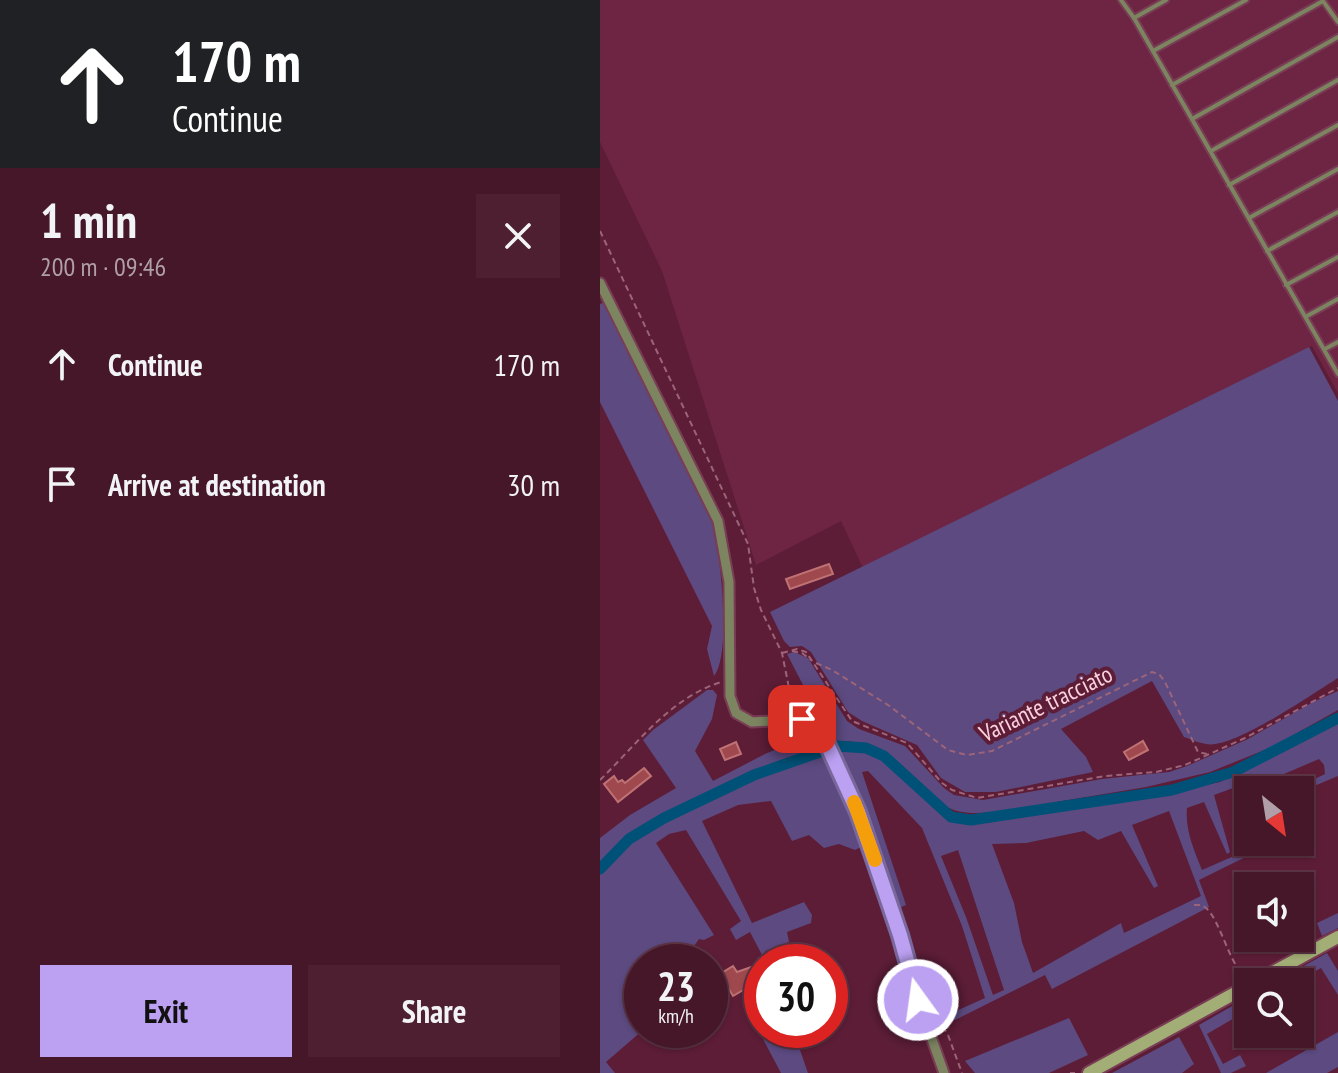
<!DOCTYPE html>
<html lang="en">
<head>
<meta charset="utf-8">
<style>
  body { margin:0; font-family:"PT Sans Narrow",sans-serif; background:#4d1f31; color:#f1f3f6; height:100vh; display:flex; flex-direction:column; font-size:30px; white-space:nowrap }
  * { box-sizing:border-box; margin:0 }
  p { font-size:26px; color:#b09fa8 }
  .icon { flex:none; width:44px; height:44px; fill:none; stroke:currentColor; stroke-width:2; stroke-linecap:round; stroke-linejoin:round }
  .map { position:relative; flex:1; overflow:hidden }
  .details { display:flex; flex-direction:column; background:#461629; width:600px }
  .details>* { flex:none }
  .guide { background:#202124; color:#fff; overflow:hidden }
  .needle { width:52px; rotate:150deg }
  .buttons { position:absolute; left:634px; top:776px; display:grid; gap:16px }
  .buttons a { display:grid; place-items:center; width:80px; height:80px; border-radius:0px; background:#461629; box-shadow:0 2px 6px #0004,0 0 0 2px #5e3546; font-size:40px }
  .speed { position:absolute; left:24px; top:944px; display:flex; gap:16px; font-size:40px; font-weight:700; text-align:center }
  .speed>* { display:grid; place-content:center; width:104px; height:104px; border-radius:50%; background:#461629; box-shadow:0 2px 6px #0004,0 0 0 2px #5e3546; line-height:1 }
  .speed small { font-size:20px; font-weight:400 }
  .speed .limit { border:12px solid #d22; background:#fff; color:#111 }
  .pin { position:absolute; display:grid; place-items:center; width:68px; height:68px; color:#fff; margin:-34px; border-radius:16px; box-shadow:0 4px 12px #0006 }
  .me { position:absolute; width:88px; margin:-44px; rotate:346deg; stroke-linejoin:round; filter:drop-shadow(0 0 6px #0008) }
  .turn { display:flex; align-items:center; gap:28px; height:168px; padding:0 40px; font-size:36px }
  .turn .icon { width:104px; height:104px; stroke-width:2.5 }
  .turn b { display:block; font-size:56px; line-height:68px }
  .round { display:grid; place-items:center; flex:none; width:84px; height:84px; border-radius:0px; background:#4d1f31 }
  .headline { display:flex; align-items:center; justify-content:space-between; height:136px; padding:0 40px }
  h1 { font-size:48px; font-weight:700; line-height:60px }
  .button { display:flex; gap:16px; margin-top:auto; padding:16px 40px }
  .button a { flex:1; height:92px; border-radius:0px; background:#bca0f2; color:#111; font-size:32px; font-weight:700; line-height:92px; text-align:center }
  .button a+a { background:#4d1f31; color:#f1f3f6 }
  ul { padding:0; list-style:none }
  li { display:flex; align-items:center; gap:24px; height:120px; padding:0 40px }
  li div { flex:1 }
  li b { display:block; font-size:30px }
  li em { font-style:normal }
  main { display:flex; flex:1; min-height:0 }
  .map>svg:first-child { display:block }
</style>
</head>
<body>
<main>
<section class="details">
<div class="guide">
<div class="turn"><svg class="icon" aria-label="ahead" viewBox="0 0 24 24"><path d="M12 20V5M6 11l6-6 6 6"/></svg><div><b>170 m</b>Continue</div></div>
</div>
<div class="headline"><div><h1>1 min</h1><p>200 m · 09:46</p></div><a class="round"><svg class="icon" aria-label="close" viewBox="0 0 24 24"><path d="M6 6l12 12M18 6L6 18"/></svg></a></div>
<ul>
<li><svg class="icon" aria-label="ahead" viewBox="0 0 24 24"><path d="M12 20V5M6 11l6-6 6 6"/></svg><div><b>Continue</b></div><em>170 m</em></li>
<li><svg class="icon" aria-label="arrive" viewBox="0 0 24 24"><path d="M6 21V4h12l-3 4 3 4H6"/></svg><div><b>Arrive at destination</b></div><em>30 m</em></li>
</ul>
<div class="button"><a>Exit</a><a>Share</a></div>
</section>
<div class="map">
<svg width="738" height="1073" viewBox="0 0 738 1073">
  <rect width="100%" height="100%" fill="#5d1d37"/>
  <path fill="#6d2543" d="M0 0H738V393L712 346 263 568 241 521 156 565 62 271 0 142Z"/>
  <g fill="#5c4a80" fill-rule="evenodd">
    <path d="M5 302 113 524C120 552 132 654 114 676L107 649 112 626 0 402V304Z"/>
    <path d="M709 347 738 401V678C711 695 644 741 615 744 605 746 593 740 584 737L552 681 461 729 486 757 493 772 396 792H365L341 778 317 745 262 721 248 712 211 652 202 646 190 647 184 641 170 612Z"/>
    <path d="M194 652 208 658 247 721 259 729 305 746 344 788 354 795 383 800 502 779 569 772 587 766 648 739 713 702 738 691V710L672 747 610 772 546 787 409 810C390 812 366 817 347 807 338 802 331 793 323 786 290 754 281 740 232 741L187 654Z"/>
    <path d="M107 690H113L117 695 112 719 95 751 113 781 165 754 209 735 216 745 222 744 246 795 265 845 255 850 239 844 224 848 209 835 192 841 171 801 138 805 102 821 152 923 204 902 212 915 211 923 187 932 189 942 165 951 169 962H162V969L157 958 162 955 150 932 136 940 130 929 141 921 86 830 69 834 56 843 114 935 104 940 99 939 87 956 92 962H42L43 1030 6 1062 15 1073H0V838L30 815 76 788 43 740 53 730Z"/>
    <path d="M738 721V776L700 792V790H692L725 774 724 765 719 759 663 783 665 790H660L655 780 614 795 630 852 627 854 604 802 587 808C585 830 594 850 602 870L666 842H676L599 880 609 907 452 989 445 975 347 1024 345 1016 385 998 362 926 322 828 268 771 262 772 306 905 297 909 255 789 237 751 256 750 282 759 345 815 358 821 386 823 547 797 620 782ZM569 811 601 896 524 933 521 923 433 973 422 942 414 903 392 844 426 843 484 831 498 840 521 831 554 888 558 886 532 825ZM358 850 404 990 393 995 366 917 341 856Z"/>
    <path d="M738 913V928L722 936 717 923Z"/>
    <path d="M727 953 738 971V995L721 968 696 982H675Z"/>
    <path d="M648 997V1010L607 1034 623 1064 640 1055 646 1066 631 1073H621L599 1025Z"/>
    <path d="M162 1011V1030H193L208 1073H181L164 1041 156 1014Z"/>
    <path d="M469 1018 488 1055 449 1073H375L365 1061Z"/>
    <path d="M738 1032V1067L727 1073H666Z"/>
    <path d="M579 1037 594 1064 582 1073H512Z"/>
  </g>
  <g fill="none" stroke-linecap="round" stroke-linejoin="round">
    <path stroke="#005177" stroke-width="11" d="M0 869 29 839 64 818 154 775 237 746 266 748 284 756 351 817 371 820 572 790 633 772 738 718"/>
  </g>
  <g fill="#9f494e" stroke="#bf7274" stroke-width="2">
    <path d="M229 564 233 574 190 589 186 579Z"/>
    <path d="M543 741 548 750 529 760 524 752Z"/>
    <path d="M136 742 141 754 125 760 120 749Z"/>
    <path d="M44 768 51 776 18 802 4 784 14 776 18 782 22 780 25 783Z"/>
    <path d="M133 966 137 972 154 966 161 986 154 988 152 985 133 996 129 989 118 996 110 980Z"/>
    <path d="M117 1000 125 1012 117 1016 110 1006Z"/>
  </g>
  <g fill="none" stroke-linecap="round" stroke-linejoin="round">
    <defs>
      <g id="service">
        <path d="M521 0 534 18 738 374"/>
        <path d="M723 1 738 22"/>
        <path d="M534 18 566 0"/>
        <path d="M553 51 646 0"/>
        <path d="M572 85 723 1"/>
        <path d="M592 119 738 37"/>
        <path d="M611 151 738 80"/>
        <path d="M629 185 738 125"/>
        <path d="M649 218 738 169"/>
        <path d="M667 251 738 212"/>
        <path d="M686 285 738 257"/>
        <path d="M707 316 738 299"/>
        <path d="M725 349 738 342"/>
      </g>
      <path id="minor" d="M0 283 118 521 129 582 130 696 136 713 152 722 202 719 226 742 258 812 307 958 318 1000 344 1073"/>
      <g id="secondary">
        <path d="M655 982 738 937"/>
        <path d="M489 1073 648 986"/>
      </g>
    </defs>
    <use href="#service" stroke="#793d55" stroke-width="8"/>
    <use href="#minor" stroke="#793d55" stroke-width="13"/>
    <use href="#secondary" stroke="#793d55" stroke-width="16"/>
    <g stroke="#9c6479" stroke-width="2" stroke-dasharray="6 4" stroke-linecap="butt">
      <path d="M0 231 148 544 154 588 161 610 182 653 189 688 199 711"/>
      <path d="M192 651 202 653 211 660"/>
      <path d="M182 653 197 649 206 652 252 721 307 743 342 783 352 790 377 798 505 776 556 772 585 765 645 738 738 688"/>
      <path d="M216 663 232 670 288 705 348 750 367 755 392 751 552 672 559 674 565 682 598 752 607 754"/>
      <path d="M0 780C37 744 70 698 121 682"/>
      <path d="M594 905C600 905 601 904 606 908 619 919 628 958 642 974"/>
      <path d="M333 1009 348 1035 362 1073"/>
      <path d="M470 1073H475"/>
    </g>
    <use href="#service" stroke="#7c8460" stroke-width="4"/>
    <use href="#minor" stroke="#7c8460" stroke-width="9"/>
    <use href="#secondary" stroke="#a2ae75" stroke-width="12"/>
  </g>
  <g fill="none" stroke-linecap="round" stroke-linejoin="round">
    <defs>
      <path id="route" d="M202 719 226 742 258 812 300 935 318 1000"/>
    </defs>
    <use href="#route" stroke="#7a689d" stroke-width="20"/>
    <use href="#route" stroke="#bca0f2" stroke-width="14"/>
    <path stroke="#f59e0b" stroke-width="14" d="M254 802 275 860"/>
  </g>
  <g text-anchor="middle" stroke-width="8" stroke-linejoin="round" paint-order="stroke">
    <g font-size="24" fill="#fbd1de" stroke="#5d1d37">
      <text transform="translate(446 704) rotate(-26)" y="8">Variante tracciato</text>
    </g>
  </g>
</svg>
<div class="buttons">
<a><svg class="needle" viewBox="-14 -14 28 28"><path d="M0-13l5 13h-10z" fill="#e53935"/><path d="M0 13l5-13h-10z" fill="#b09fa8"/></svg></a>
<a><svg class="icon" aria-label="sound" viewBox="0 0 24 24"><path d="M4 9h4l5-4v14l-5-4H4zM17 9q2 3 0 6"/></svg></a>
<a><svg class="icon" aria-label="search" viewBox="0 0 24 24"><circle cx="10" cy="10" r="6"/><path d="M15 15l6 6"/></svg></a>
</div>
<div class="speed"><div>23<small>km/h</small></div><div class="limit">30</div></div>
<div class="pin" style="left:202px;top:719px;background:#d93025"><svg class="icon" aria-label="arrive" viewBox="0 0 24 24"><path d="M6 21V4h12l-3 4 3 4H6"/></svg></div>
<svg class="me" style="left:318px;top:1000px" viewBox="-20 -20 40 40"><circle r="17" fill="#bca0f2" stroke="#fff" stroke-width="3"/><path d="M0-11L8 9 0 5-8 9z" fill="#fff"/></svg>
</div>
</main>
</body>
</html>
